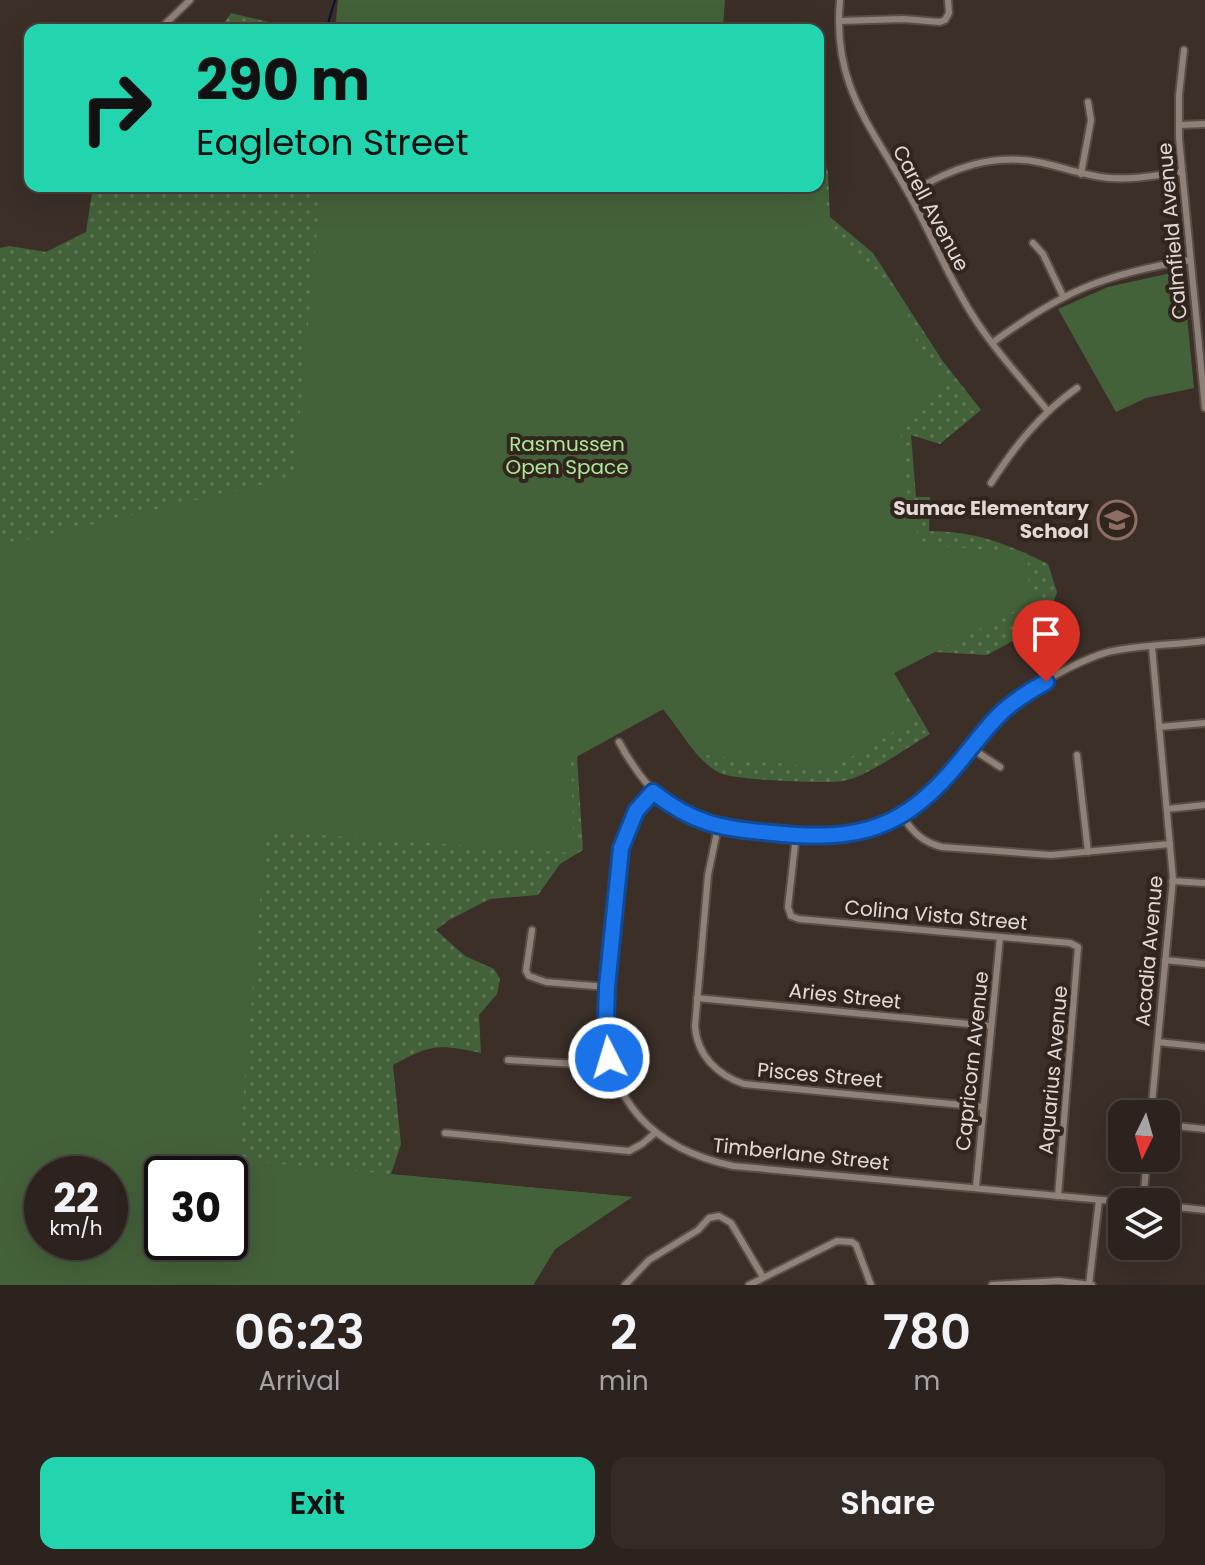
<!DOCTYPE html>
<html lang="en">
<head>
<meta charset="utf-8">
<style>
  body { margin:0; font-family:Poppins,sans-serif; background:#342b27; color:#f1f3f6; height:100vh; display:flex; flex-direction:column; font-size:30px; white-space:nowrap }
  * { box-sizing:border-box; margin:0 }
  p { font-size:26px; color:#a6a4a4 }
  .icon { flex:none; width:44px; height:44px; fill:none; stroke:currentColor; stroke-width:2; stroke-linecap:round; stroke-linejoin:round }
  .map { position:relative; height:1285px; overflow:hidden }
  .side { display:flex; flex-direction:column; background:#2c231e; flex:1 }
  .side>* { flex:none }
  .guide { position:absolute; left:24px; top:24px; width:800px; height:168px; border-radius:16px; box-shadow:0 8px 32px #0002,0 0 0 2px #48403c; background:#23d5af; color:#111; overflow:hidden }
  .needle { width:52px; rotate:185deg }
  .controls { position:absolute; left:1108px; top:1100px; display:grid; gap:16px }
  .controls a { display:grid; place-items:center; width:72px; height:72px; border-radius:16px; background:#2c231e; box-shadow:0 8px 32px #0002,0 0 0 2px #48403c; font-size:40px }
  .speed { position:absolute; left:24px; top:1156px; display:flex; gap:16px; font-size:40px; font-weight:700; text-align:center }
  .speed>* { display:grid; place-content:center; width:104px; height:104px; border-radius:50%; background:#2c231e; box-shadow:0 8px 32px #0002,0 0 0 2px #48403c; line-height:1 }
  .speed small { font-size:20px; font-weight:400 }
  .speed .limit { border:4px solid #111; border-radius:12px; background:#fff; color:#111 }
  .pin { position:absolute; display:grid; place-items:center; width:68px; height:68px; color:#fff; margin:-82px -34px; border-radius:50% 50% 50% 0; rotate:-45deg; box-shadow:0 0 8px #0007 }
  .pin .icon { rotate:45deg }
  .me { position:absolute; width:88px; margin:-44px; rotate:355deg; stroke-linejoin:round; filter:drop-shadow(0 0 6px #0008) }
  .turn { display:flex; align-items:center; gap:28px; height:168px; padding:0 40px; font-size:36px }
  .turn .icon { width:104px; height:104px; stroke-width:2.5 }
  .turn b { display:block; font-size:56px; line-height:68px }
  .eta { display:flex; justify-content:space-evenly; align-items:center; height:136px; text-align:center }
  .eta b { font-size:48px; font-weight:600; line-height:56px }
  .primary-button { display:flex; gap:16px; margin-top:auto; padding:16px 40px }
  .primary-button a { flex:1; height:92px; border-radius:16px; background:#23d5af; color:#111; font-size:32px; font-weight:600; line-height:92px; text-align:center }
  .primary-button a+a { background:#342b27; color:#f1f3f6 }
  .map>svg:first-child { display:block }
</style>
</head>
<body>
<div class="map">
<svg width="1205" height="1285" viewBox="0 0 1205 1285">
  <defs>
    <pattern id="grass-dots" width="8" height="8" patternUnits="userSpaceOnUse" patternTransform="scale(2)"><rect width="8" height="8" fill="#44623a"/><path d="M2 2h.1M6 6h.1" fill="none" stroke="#5f7856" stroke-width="1.8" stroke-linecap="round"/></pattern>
  </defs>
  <rect width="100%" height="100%" fill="#3b2f28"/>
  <g fill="url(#grass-dots)" fill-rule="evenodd">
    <path d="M231 13 302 30H219Z"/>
    <path d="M818 144 828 172 830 217 873 253 942 360 981 410 940 444 911 435 916 497H930L929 531C979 532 1004 543 1048 564L1057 592 1047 622 987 655 934 652 894 673 930 734C908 747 867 777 843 781 826 784 733 780 720 773 694 760 681 729 663 709L577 756 583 850 560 864 538 895 490 899 449 920 436 930 465 956 494 969 500 979 497 994 479 1015 481 1053C438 1044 432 1044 393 1065L401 1144 391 1174 632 1197 555 1249 533 1285H0V248L9 246 46 252 86 232 93 186H818ZM42 1174H110V1242H42ZM162 1174H230V1242H162Z"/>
  </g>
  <g fill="#44623a" fill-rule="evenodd">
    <path d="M338 0H725L723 27 771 26 772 30H335Z"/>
    <path d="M818 178 833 227 905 307 923 360 951 380 901 434 910 518 924 545 1027 553 1030 603 894 673 912 721 831 769 697 754 663 709 571 760 574 853 266 831 238 1160 632 1197 555 1249 533 1285H0V546L294 477 321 186H818ZM42 1174H110V1242H42ZM162 1174H230V1242H162Z"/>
    <path d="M1180 271 1183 275 1194 388 1146 398 1116 412 1058 309 1108 287Z"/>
  </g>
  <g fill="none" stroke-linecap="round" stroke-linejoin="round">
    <path stroke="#01153a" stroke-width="2" d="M326 30 335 0"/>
    <defs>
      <g id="minor">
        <path d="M840 0C832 86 871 125 910 196 933 237 949 280 975 319 995 351 1023 380 1047 410"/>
        <path d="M839 21 903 19 940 22 945 20 949 13 948 0"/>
        <path d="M159 30 190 0"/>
        <path d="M1184 50 1179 95V138L1205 408"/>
        <path d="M1179 125 1205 124"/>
        <path d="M1081 174 1091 120 1088 102"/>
        <path d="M909 194C950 168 994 152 1043 163 1065 168 1086 176 1109 178 1133 180 1158 175 1182 172"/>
        <path d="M1033 243 1043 254 1063 296"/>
        <path d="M992 343C1063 291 1104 274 1190 260"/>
        <path d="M991 483C1015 446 1040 414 1077 388"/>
        <path d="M1159 727 1205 723"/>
        <path d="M619 742C631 764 648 789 668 804 721 841 846 849 902 816 929 800 953 773 971 748 986 728 999 709 1021 695 1047 680 1079 660 1108 652 1139 645 1173 645 1205 641"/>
        <path d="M971 748 1000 767"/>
        <path d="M1077 755 1088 852"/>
        <path d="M653 792C614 836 619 872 614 928 611 959 605 989 606 1019 606 1103 655 1149 733 1166L1124 1202"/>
        <path d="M1167 809 1205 805"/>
        <path d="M902 816C913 832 922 842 942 847L1051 855 1170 844"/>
        <path d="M718 827 708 875 695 1026C697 1055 717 1075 744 1084L983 1107"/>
        <path d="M796 836 788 907 791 916 799 919 1070 943 1078 947 1058 1196"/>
        <path d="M1172 881 1205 883"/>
        <path d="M532 930 526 971 529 976 546 982 607 987"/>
        <path d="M1165 960 1205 964"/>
        <path d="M697 998 990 1026"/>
        <path d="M1158 1042 1205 1047"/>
        <path d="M508 1060 577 1064 609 1058"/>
        <path d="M1151 1114 1173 879 1152 647"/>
        <path d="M1166 1125 1205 1129"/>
        <path d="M445 1133 629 1151 642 1144 655 1133"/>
        <path d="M976 1187 1000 937"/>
        <path d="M1143 1202 1147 1158"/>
        <path d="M1166 1206 1205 1210"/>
        <path d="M625 1285 649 1260 698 1230 709 1218 719 1216 731 1223 763 1277"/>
        <path d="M749 1285 837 1241 852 1242 856 1245 871 1285"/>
        <path d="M992 1285 1059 1281 1092 1285"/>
        <path d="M1089 1285 1099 1200"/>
      </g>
    </defs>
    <use href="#minor" stroke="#584d47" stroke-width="10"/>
    <use href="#minor" stroke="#8f8078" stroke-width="6"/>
  </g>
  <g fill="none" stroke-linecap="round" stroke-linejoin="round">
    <defs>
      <path id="route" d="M609 1058 606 1019 607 987 621 848 636 811 653 792C695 825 721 828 772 833 860 842 904 830 961 760 993 721 1000 707 1046 682"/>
    </defs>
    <use href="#route" stroke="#114b97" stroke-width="20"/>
    <use href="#route" stroke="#1a73e8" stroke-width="14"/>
  </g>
  <defs>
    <symbol id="school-ring" viewBox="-11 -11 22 22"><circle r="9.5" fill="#31251e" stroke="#8d6e63" stroke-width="1.5"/><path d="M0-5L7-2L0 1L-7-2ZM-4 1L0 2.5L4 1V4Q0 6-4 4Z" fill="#8d6e63"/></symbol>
  </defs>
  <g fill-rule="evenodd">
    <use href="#school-ring" x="1095" y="498" width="44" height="44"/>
  </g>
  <g text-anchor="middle" stroke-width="8" stroke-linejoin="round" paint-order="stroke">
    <g font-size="20" fill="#e2d9d5" stroke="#31251e">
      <text transform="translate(931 208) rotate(62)" y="7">Carell Avenue</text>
      <text transform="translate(1172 231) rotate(-95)" y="7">Calmfield Avenue</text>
      <text transform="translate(936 915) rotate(5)" y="7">Colina Vista Street</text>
      <text transform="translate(1149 951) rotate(-85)" y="7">Acadia Avenue</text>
      <text transform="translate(845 996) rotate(6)" y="7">Aries Street</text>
      <text transform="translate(972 1061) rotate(-84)" y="7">Capricorn Avenue</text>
      <text transform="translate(1053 1070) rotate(-85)" y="7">Aquarius Avenue</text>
      <text transform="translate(820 1075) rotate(5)" y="7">Pisces Street</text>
      <text transform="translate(801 1154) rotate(6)" y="7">Timberlane Street</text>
    </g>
    <g font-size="20" fill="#aae896" stroke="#31251e">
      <text x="567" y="451">Rasmussen<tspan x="567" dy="23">Open Space</tspan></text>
    </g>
    <g font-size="20" font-weight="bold" fill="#e2d9d5" stroke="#31251e" text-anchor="end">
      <text x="1089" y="515">Sumac Elementary<tspan x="1089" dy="23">School</tspan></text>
    </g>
  </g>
</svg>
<div class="controls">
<a><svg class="needle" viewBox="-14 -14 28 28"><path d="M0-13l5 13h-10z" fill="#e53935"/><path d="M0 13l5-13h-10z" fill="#a6a4a4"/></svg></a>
<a><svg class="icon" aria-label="layers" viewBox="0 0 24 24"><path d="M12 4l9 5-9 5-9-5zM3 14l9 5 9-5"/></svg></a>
</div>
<div class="speed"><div>22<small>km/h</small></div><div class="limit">30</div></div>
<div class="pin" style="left:1046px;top:682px;background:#d93025"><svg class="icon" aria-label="arrive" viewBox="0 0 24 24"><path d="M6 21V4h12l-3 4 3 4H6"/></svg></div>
<svg class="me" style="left:609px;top:1058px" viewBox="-20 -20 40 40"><circle r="17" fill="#1a73e8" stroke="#fff" stroke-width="3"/><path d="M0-11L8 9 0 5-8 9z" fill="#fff"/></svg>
<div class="guide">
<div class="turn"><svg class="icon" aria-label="right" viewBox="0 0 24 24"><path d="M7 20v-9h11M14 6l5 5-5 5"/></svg><div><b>290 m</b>Eagleton Street</div></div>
</div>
</div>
<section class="side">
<div class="eta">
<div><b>06:23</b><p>Arrival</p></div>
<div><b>2</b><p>min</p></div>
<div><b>780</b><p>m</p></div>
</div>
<div class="primary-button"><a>Exit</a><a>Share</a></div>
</section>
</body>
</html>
